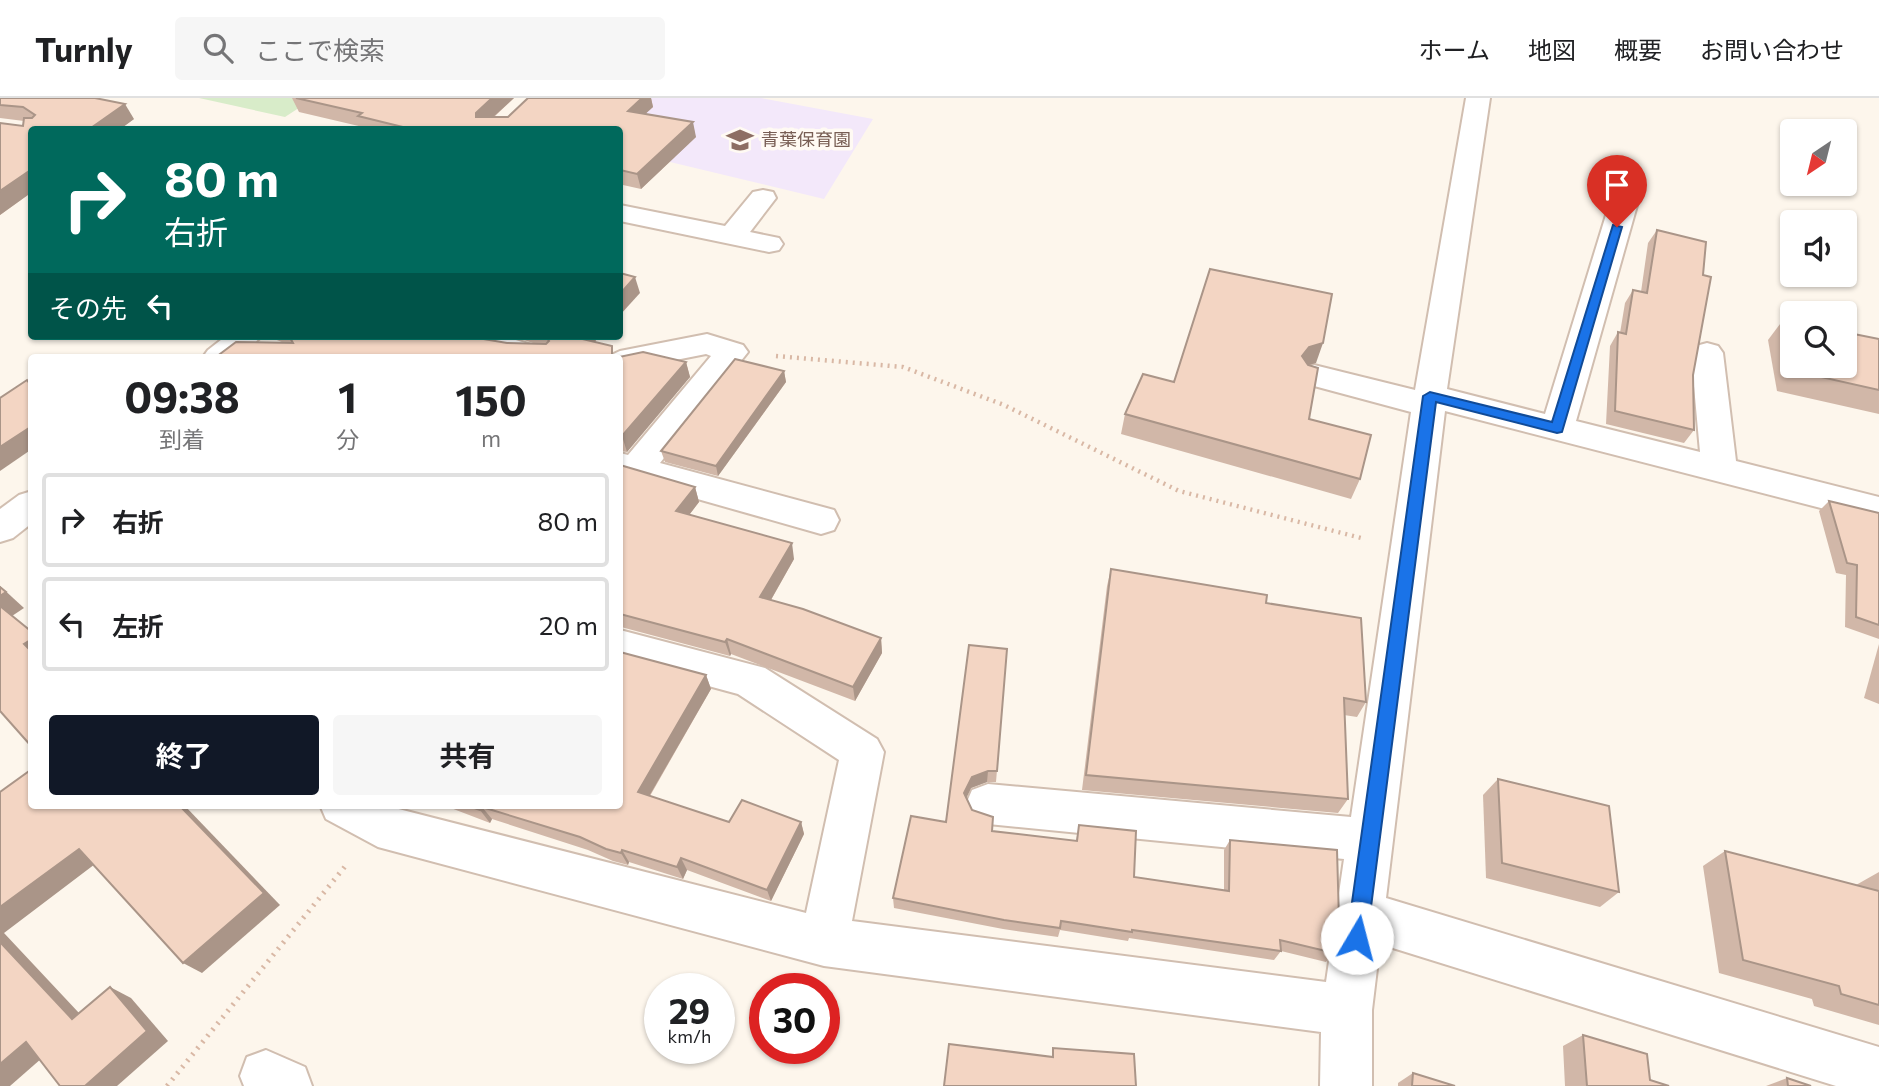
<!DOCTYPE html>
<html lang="ja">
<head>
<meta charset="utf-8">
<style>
  body { margin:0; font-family:Commissioner,"Noto Sans JP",sans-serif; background:#f6f6f6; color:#202124; height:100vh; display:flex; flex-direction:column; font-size:26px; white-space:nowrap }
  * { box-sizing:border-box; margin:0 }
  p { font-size:23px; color:#757577 }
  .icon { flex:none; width:38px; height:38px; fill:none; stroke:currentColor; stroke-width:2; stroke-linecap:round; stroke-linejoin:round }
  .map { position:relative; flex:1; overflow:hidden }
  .details { position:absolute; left:28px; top:256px; width:595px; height:455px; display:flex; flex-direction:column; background:#fff; border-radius:7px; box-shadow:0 2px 5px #0004 }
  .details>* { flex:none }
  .banner { position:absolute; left:28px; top:28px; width:595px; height:214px; border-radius:7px; box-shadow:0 2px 5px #0004; background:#00695c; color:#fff; overflow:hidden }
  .needle { width:46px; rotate:215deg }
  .fabs { position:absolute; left:1780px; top:21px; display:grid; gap:14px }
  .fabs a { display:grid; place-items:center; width:77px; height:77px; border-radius:7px; background:#fff; box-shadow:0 2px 5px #0004; font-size:35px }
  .speed { position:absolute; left:644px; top:875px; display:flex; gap:14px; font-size:35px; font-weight:700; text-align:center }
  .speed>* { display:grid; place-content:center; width:91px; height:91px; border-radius:50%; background:#fff; box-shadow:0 2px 5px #0004; line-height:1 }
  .speed small { font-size:18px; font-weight:400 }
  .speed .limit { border:10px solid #d22; background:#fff; color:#111 }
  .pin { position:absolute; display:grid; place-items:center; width:60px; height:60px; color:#fff; margin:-72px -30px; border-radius:50% 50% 50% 0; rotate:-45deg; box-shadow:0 0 7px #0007 }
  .pin .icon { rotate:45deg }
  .me { position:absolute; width:77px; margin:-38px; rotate:8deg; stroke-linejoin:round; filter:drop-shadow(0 0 5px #0008) }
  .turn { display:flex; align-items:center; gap:24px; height:147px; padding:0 21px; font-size:32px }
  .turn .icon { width:91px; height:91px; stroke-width:2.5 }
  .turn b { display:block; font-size:49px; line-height:60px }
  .then { display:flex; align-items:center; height:66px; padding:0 21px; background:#0003; gap:14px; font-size:26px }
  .eta { display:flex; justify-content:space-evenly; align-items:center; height:119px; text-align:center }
  .eta b { font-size:42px; font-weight:700; line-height:49px }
  .action { display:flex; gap:14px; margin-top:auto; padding:14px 21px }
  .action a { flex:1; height:80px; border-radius:7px; background:#111827; color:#fff; font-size:28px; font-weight:700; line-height:80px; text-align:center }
  .action a+a { background:#f6f6f6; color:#202124 }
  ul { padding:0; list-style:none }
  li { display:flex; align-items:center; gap:21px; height:94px; margin:0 14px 10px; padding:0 7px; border:4px solid #e0e0e0; border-radius:7px }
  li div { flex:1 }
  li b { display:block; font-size:26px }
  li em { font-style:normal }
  header { display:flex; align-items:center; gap:42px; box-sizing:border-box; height:98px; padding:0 35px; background:#fff; border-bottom:2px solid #e0e0e0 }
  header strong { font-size:33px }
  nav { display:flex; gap:38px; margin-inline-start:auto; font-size:24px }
  .search { width:490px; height:63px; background:#f6f6f6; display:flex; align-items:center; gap:18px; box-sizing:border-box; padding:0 24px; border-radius:7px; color:#757577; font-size:26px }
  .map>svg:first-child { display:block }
</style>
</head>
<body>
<header>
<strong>Turnly</strong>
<div class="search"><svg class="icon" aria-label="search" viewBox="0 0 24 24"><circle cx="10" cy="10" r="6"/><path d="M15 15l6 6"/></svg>ここで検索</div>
<nav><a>ホーム</a><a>地図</a><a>概要</a><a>お問い合わせ</a></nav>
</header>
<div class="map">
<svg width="1879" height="988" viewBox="0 0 1879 988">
  <rect width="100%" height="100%" fill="#fdf6ec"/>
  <path fill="#f3e8fa" d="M551 0H761L873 21 824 101 620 52V32Z"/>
  <path fill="#d8ecc9" d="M199 0H314L285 19Z"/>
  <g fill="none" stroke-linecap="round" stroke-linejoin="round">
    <defs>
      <g id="minor">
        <path d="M1466 0H1490L1447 291 1545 316 1610 104 1614 98 1624 96 1634 98 1638 104 1576 323 1700 354 1691 255 1696 248 1707 245 1718 248 1723 255 1736 363 1879 399V425L1445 313 1386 800 1879 949V988H1836L1380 846 1372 912V988H1320L1321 934 824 868 378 749 326 721 320 707H383L806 815 839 662 738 596 620 564V532L765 570 877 641 884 654 852 823 1326 884 1344 761 988 726 972 720 966 706 972 692 988 686 1351 719 1411 314 1303 285 1298 278 1303 271 1314 267 1415 292Z"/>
        <path d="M763 92 773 94 776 100 750 134 779 140 783 146 779 152 769 154 620 123V107L725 128 753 94Z"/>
        <path d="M707 236 743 247 748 254 660 365 834 412 839 422 834 432 821 436 620 379V355L628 357 711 258 706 256 620 273V259H607L620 253Z"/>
        <path d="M226 238H262L239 259H203L208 252Z"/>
        <path d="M453 238H503L547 252 552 259C526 259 469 261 453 238Z"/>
        <path d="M32 393V425L13 440 0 444V411L19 397Z"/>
        <path d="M266 952 305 969 312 988H244L240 978 247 959Z"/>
      </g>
    </defs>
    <use href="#minor" stroke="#d1beb0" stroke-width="4"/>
    <path stroke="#d9b8a5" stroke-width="4.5" stroke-dasharray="2 5" stroke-linecap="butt" d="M776 258 903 269 1004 307 1179 393 1361 440"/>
    <path stroke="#d9b8a5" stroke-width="5" stroke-dasharray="2 6" stroke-linecap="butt" d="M167 988 347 766"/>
    <use href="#minor" fill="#fff" fill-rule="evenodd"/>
  </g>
  <g fill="#d1b7a8">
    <path d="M0 0 134 21 0 117V25L23 28 24 23 0 20Z"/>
    <path d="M292 0H514L494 19H508L528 0H651L653 9 645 16 696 39 641 91 623 87 620 90V32H364L363 29 299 14Z"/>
    <path d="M1657 132 1693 277 1694 332 1684 345 1606 326 1610 248 1618 234 1620 235 1625 205 1633 192 1641 194 1648 145Z"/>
    <path d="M1783 222 1879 241V316L1777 293 1768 242Z"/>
    <path d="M270 238H466L507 245 536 246 512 238H600L594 244 612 248 284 245 272 240Z"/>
    <path d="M619 259 686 264 690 279 627 354 620 353Z"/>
    <path d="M1316 265 1308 267 1309 321 1360 381 1351 401 1121 336 1125 316 1174 284Z"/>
    <path d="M784 273 786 284 718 378 665 364 661 353Z"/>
    <path d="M620 367 695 389 699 404 689 417 794 461 771 502 881 540 882 555 855 603 731 556 730 558 621 529 620 530Z"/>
    <path d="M1829 403 1879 415V541L1845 529 1846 477 1836 475 1819 413Z"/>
    <path d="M1111 471 1266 505 1366 604 1357 619 1344 617 1348 701 1338 715 1082 692 1107 488Z"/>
    <path d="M1879 546V606L1864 600Z"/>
    <path d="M1007 551 996 684H987L971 690 966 700 972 712 992 733 1076 743 1079 727 1134 779 1224 792V752L1230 742 1334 855 1326 864 1281 853 1274 862 1129 840 1128 843 1060 832 1058 839 1003 831 894 810 893 800 946 724Z"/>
    <path d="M706 577 711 591 650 698 729 724H801L804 736 771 803 687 772 683 781 629 764 628 767 613 763 588 752 492 721 490 725 443 707H620Z"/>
    <path d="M1498 681 1619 794 1600 809 1486 780 1483 697Z"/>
    <path d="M1725 753 1856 787 1879 774V927L1814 908 1812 901 1719 875 1703 768Z"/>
    <path d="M1583 937 1650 982 1669 988H1565L1563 948Z"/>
    <path d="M1413 975 1455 988H1398V985Z"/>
    <path d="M1787 980 1811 988H1766Z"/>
  </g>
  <g fill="#aa9588">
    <path d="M492 0H514L481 30 476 19V15Z"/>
    <path d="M642 0H651L653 9 632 28 628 13Z"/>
    <path d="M125 6 134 21 119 32H88Z"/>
    <path d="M693 24 696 39 641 91 637 76Z"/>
    <path d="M32 71V94L0 117V93Z"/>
    <path d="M620 73 623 87 620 90Z"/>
    <path d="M635 179 640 195 620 217V196Z"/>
    <path d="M580 238H600L583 256 578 240Z"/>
    <path d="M1323 245 1316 265 1302 269V258L1309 249Z"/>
    <path d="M686 264 690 279 627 354 622 338Z"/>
    <path d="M784 273 786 284 718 378 716 368Z"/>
    <path d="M32 328V351L0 373V349Z"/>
    <path d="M695 389 699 404 680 429 676 413Z"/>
    <path d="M792 445 794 461 764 514 760 499Z"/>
    <path d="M0 488 24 510 12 518 0 508Z"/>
    <path d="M881 540 882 555 855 603 853 589Z"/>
    <path d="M32 541V554L24 546Z"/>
    <path d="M727 541 731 556 730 558 725 544Z"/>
    <path d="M706 577 711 591 644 707 638 694Z"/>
    <path d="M988 673 987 684 971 690 964 705V695L972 679Z"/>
    <path d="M179 707H184L280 807 202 875 183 865Z"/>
    <path d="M482 709 492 721 490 725 480 712Z"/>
    <path d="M801 724 804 736 771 803 767 792Z"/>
    <path d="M79 751 99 763 4 835 94 931 72 921 0 844V809Z"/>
    <path d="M622 752 629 764 628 767 621 755Z"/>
    <path d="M681 760 687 772 683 781 677 769Z"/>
    <path d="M110 889 131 900 168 943 117 988H85Z"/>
    <path d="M26 944 50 953 10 988H0V966Z"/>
  </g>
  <g fill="#f3d5c3" stroke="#aa9588" stroke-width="2">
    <path d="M0 0H95L125 6 88 32H32V71L0 93V25L23 28 24 20H32L35 17 23 9 0 7Z"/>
    <path d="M296 0H492L476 15V19H508L528 0H642L628 13 693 24 637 76 620 72V32H415L358 18 362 15Z"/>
    <path d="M1657 132 1706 144 1703 177 1711 179 1693 277 1694 332 1615 313 1618 234 1626 236 1633 192 1647 195Z"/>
    <path d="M1210 171 1332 196 1323 245 1309 249 1302 258 1308 267 1318 270 1309 321 1371 337 1360 381 1125 316 1143 276 1174 284Z"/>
    <path d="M620 175 635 179 620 196Z"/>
    <path d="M1783 222 1792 223V265Z"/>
    <path d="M1844 234 1879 241V292L1794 273 1792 268H1844Z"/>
    <path d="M289 238H466L507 245 546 246 549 243 545 238H580L578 240 612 248V257L615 259H216L236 244 293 245Z"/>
    <path d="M643 254 686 264 622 338H620L619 259Z"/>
    <path d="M735 261 784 273 716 368 661 353Z"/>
    <path d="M27 282 32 289V328L0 349V300Z"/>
    <path d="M620 367 695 389 676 413 792 445 760 499 803 511 881 540 853 589 727 541 725 544 620 516Z"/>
    <path d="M1829 403 1879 415V527L1856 519 1857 467 1847 465Z"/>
    <path d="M1111 471 1267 497 1266 505 1361 520 1366 604 1344 600 1348 701 1086 677Z"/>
    <path d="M0 489 6 494 0 498Z"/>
    <path d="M0 508 32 534V541L24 546 32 554V649L0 613Z"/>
    <path d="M969 547 1007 551 997 673H988L972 679 964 695 972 712 993 719 992 733 1077 743 1079 727 1136 733 1134 779 1229 793 1230 742 1337 752 1339 822 1334 855 1280 842 1281 853 1132 832V834L1061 823 1060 830 1004 822 893 800 911 718 946 724Z"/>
    <path d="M620 554 706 577 638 694 729 724 742 702 801 724 767 792 681 760 677 769 622 752 621 755 606 751 580 739 482 709 480 712 466 707H620Z"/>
    <path d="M32 671V707H179L264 795 183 865 79 751 0 809V694Z"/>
    <path d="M1498 681 1609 708 1619 794 1502 765Z"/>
    <path d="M1725 753 1879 793V907L1841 896 1839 888 1743 862Z"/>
    <path d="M0 844 72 921 110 889 147 933 85 988H60L26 944 0 966Z"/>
    <path d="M1583 937 1647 956 1650 982 1669 988H1587Z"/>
    <path d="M949 946 1053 959V950L1134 956 1136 988H944Z"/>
    <path d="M1413 975 1455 988H1412Z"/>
    <path d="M1787 980 1811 988H1788Z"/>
  </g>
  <path fill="#1a73e8" stroke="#114b97" stroke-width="2" d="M1613 127 1622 129 1562 334 1557 335 1436 304 1367 840 1364 847 1357 850 1350 847 1347 840 1423 298 1430 294 1552 324Z"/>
  <defs>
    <symbol id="school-bare" viewBox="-9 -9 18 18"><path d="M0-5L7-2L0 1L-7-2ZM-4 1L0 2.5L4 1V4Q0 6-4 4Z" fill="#8d6e63" stroke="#fffaf3" stroke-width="2.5" paint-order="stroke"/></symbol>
  </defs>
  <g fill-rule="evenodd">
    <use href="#school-bare" x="721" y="23" width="38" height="38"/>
  </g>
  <g text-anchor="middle" stroke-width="7" stroke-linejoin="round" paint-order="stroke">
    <g font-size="18" fill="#785e54" stroke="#fffaf3" text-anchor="start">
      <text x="761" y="48">青葉保育園</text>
    </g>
  </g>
</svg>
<div class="fabs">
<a><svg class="needle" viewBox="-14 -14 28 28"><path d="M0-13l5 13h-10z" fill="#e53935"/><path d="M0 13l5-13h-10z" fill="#757577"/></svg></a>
<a><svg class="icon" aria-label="sound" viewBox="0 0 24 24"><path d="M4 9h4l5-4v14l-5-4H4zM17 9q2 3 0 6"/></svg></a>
<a><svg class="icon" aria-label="search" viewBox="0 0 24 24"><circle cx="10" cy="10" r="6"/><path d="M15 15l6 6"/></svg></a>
</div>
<div class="speed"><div>29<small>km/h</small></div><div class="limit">30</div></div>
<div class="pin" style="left:1617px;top:129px;background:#d93025"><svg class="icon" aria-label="arrive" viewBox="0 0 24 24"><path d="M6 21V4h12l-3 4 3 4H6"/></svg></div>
<svg class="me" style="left:1357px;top:840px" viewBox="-20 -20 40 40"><circle r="19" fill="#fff"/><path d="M0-13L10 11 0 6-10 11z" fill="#1a73e8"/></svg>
<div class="banner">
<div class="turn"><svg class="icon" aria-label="right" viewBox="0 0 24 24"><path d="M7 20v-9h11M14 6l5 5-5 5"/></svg><div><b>80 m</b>右折</div></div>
<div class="then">その先<svg class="icon" aria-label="left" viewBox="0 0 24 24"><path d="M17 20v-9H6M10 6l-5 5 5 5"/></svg></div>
</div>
<section class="details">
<div class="eta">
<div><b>09:38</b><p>到着</p></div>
<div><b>1</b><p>分</p></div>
<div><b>150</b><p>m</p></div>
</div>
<ul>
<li><svg class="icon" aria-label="right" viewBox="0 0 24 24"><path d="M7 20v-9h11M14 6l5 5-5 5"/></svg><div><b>右折</b></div><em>80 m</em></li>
<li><svg class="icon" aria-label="left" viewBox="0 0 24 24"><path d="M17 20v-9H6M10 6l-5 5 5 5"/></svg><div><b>左折</b></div><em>20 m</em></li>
</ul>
<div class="action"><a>終了</a><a>共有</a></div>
</section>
</div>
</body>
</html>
